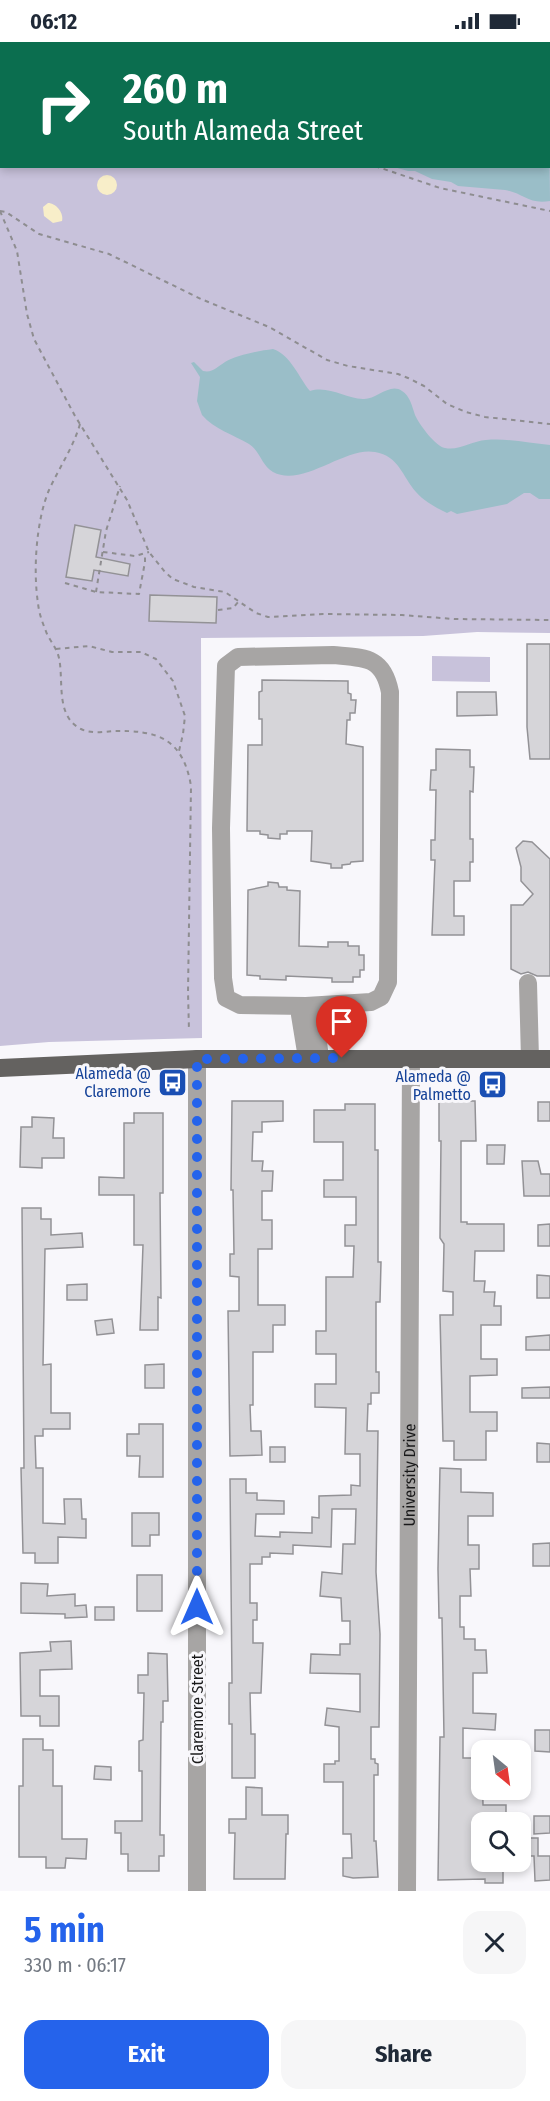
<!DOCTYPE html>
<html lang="en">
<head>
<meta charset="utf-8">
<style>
  body { margin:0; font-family:"Fira Sans Condensed",sans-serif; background:#f6f6f7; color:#1f2937; height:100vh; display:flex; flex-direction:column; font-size:22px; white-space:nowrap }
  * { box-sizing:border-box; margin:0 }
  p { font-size:20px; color:#747a83 }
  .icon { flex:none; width:33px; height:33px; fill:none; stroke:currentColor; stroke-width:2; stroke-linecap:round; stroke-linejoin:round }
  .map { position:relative; height:1849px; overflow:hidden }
  .sheet { display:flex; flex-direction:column; background:#fff; flex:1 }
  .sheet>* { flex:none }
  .top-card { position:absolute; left:0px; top:0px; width:550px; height:126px; box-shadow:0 3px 9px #0003; background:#0b6e4f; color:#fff; overflow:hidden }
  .needle { width:39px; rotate:151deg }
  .tools { position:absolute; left:471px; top:1698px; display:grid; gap:12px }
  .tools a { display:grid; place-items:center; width:60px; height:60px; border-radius:12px; background:#fff; box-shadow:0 3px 9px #0003; font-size:30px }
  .pin { position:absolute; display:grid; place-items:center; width:51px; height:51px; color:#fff; margin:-62px -26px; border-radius:50% 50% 50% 0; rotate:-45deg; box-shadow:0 0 6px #0007 }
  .pin .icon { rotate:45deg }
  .me { position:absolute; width:66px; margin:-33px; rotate:0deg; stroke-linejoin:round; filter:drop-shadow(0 0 4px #0008) }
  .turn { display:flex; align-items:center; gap:21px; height:126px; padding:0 24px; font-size:27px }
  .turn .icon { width:78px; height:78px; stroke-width:2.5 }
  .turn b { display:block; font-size:42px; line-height:51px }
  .round { display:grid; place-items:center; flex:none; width:63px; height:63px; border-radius:18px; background:#f6f6f7 }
  .head { display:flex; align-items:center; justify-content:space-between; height:102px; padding:0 24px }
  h1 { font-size:36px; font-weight:700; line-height:45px; color:#2563eb }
  .button { display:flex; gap:12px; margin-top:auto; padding:12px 24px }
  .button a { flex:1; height:69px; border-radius:18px; background:#2563eb; color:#fff; font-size:24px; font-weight:700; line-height:69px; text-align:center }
  .button a+a { background:#f6f6f7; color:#1f2937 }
  .status { display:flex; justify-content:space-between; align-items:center; height:42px; padding:0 30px; background:#fff; direction:ltr }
  .status svg { height:16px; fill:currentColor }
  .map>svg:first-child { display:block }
</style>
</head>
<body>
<div class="status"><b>06:12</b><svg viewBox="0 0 49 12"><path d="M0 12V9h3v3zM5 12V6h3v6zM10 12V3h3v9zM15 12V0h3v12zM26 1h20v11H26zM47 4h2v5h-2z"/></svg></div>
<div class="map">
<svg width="550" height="1849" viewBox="0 0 550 1849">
  <rect width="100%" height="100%" fill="#f8f7fb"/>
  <g fill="#c8c2db" fill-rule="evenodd">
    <path d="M0 0H550V591L477 590 423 594 201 596 202 996 49 1000 0 1004ZM2 2H549V124H2Z"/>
    <path d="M432 614 490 615V640L432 639Z"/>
  </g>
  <g fill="#f8eec9">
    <circle cx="107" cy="143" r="10"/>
    <path d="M48 161C56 161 64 171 62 179L53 181 44 174 43 165Z"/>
  </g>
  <g fill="#9abec8">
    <path d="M549 74 550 159C529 163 523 151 505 148L458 144 451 140 432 137 415 129H408L394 125 549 124Z"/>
    <path d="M273 307C291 313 299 336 310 349 328 343 345 356 363 357 376 358 390 340 402 349 410 354 412 364 415 373 419 382 435 404 445 406 459 409 472 399 486 398 507 396 529 401 550 403V457H539L530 451H524L507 462 457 472 451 469 447 471C435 465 425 460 416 450 402 434 399 414 375 410 345 404 303 446 273 430 262 424 260 409 249 402 234 393 214 387 202 373L197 359 200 335 191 321 194 320 203 329C213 331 217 325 225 320 237 313 258 309 273 307Z"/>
  </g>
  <g fill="#d6d5d9" stroke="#939296" stroke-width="1.5">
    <path d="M75 483 101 488 96 515 130 522 128 534 94 528 92 539 66 535Z"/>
    <path d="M150 553 217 555 216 581 149 579Z"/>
    <path d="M527 602H550V717H530L527 685Z"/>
    <path d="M262 638 348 639V651L351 652V658H356L355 671H350V678H347L346 702 363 705V819L351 820 350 822 342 823V826H331V822L311 819 312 789H287V792H280V797L268 796V793L260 792V789H247L248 703H262V677H259V650L262 649Z"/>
    <path d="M457 650H496L497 673 457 674Z"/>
    <path d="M436 707 470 708V725H474L473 750 470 749V797H473V820H470V839H454V874H464V893H432L435 818H431V798H435L436 748H430L431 728H436Z"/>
    <path d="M523 799 532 800 550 817V934H537L528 930 521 932 511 927V863H523L533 852 521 839V825L516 806Z"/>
    <path d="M268 840 278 841 279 845H287V848L300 849 299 904 328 905V900H348V904H359V913H364V928H360V935H353V940H332V936L286 934V938L260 937V934L247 933 248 848 268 844Z"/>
    <path d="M232 1059H283V1079L262 1080V1090H253L252 1119H263L262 1129H273L272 1149H262V1178H272V1207H258V1263H285V1283H273V1310H253V1363H250L251 1389H261L262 1413 230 1414 228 1269H239V1235L230 1234V1212H234L233 1148H231Z"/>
    <path d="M439 1059H475L476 1099H461V1180H467V1182H504V1209H475L474 1239H485L484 1250H495L494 1264H501V1283H481V1317H497V1333L470 1334V1370H497V1389H486V1418H454V1399H443L440 1273H453V1250L443 1249 444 1202 440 1196 441 1099H439Z"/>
    <rect x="538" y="1060" width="12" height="19"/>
    <path d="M345 1062H375V1108H378V1220H381L380 1260H376V1330H379V1351H371V1362H368L367 1389H378L376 1530 380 1592 379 1685H371V1717H375V1721L378 1722V1733H374V1799H376L378 1835 353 1836 343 1834V1816H352L351 1792H343V1740H324V1722H335V1719H339V1685L325 1683 327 1666 360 1670V1632L310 1631 311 1612 340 1613V1602H350V1579H342L341 1556 320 1554 322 1530 342 1532 343 1502H355L356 1467H332L331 1505 293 1503V1512L270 1511V1515H262V1522H250V1561H257V1578H253V1601H263L261 1651H250L251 1692H255V1736H232V1682H229V1641H232L230 1437H246V1451H257V1458L284 1459V1472H256L255 1494 280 1495V1490L312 1491V1475L319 1476V1454L351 1453V1443L360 1444V1412H345L346 1366 315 1365V1342H336V1312H316V1289H326V1235H353L354 1204H345V1183H356V1155H324V1138H343V1100H314V1068H345Z"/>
    <path d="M134 1071H163V1151H160L161 1256 158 1255V1288H140L143 1203H134V1153H99V1135L124 1136V1081H134Z"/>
    <path d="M32 1075 54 1076 53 1096H64V1116H42V1126L20 1125 21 1085H32Z"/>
    <path d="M487 1103H505L504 1122H487Z"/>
    <path d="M522 1119H538L541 1132H550V1154H524Z"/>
    <path d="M22 1166H41V1177H51V1193L82 1191 83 1205 45 1207 43 1323 51 1322V1371H70V1387H43V1394H35L36 1426H43V1481L65 1482 64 1457H81L82 1477H86V1496L58 1495V1521H35V1511H23L21 1426H24Z"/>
    <path d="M550 1182V1204H538V1183Z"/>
    <path d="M537 1233 550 1234V1256H537Z"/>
    <path d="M87 1242V1258H67V1243Z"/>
    <path d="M112 1277 114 1291 97 1293 95 1279Z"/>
    <path d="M550 1293V1308H526V1295Z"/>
    <path d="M164 1322V1346H145V1323Z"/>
    <path d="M550 1345V1356H522V1346Z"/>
    <path d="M139 1382H163V1435H139L140 1414H127V1392H139Z"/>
    <path d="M537 1401 550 1402V1420H537Z"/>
    <rect x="270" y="1405" width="15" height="15"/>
    <path d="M440 1426 461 1427V1450L493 1451V1474H468V1503H479V1527H470L471 1554H460V1585H464V1597H475V1608H486L487 1631H473V1671L496 1672 495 1688 463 1686V1716H482L483 1763H506V1780H482V1785H474L475 1818 503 1820V1841H485V1837L438 1838 440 1695H444L442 1576H439L438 1527Z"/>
    <path d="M132 1471H159V1493H150V1504H132Z"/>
    <path d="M550 1501V1524H533V1502Z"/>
    <rect x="137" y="1533" width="25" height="36"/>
    <path d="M21 1541 48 1542 47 1554 75 1552V1564L86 1563 87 1575 65 1576V1572L21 1571Z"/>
    <rect x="95" y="1565" width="19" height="13"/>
    <path d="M71 1599 72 1627 40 1628V1654H59V1684H40V1674H21L20 1611 51 1609 50 1600Z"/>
    <path d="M148 1611 167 1612 168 1659H163V1680H161L160 1793H164V1814H159V1829H128V1812H121V1791H115V1779H142V1729H139V1699L143 1698 144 1651H138V1633H148Z"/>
    <path d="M535 1688H550V1710L535 1709Z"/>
    <path d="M23 1697H43V1708H53V1744H62V1797H87L86 1817 66 1816 65 1826H46V1815H19V1744H23Z"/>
    <path d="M95 1724 111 1725V1738L94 1737Z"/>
    <path d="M246 1745 262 1746V1773H288V1792H286L285 1837H234L235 1791H229V1777H246Z"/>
    <path d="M534 1774H550V1791L534 1792Z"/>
    <path d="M523 1796H538V1814H550V1838L535 1839 534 1814H523Z"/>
  </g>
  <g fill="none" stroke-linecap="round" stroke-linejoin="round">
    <g stroke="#8e8d90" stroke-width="2" stroke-dasharray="4.5 4.5" stroke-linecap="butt">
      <path d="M158 2 160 0"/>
      <path d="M0 38H2"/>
      <path d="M0 83H2"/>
      <path d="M375 124 440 146 550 169"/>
      <path d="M0 169 17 209 27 272 34 297 75 374 127 458 149 510 165 530 173 537 194 545 225 550 256 571 268 575 323 572 402 573 454 577 550 578"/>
      <path d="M0 169 6 170 39 192 109 212 201 257 269 285 327 318 348 324 398 332 408 336 424 344 447 362 466 370 485 375 550 382"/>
      <path d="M80 382C73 406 59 426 49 448 36 479 33 529 38 561 39 572 43 582 47 592 51 600 57 607 59 616 64 639 55 674 81 687 91 692 103 690 113 689 157 688 183 696 191 744L188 950 189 989"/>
      <path d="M103 510 135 514 149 510"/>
      <path d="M65 541 96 550 139 552 145 520V513"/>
      <path d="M96 550 106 489 120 444"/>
      <path d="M218 568 233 566 239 559"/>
      <path d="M56 607 89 604 112 610H141L156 617 173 639 185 674 183 692 179 709"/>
    </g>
    <g stroke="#a7a5a4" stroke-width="18">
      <path d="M333 613C365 616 383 614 390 650L388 940 381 955 371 960 306 964 240 963 226 956 223 936 221 786 226 624 238 615Z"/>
      <path d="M528 941 530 1017"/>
      <path d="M307 1016 300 973 306 964 315 976 320 1016"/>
      <path d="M197 1849V1017"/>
      <path id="s1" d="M407 1849 411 1017"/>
    </g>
    <path stroke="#646260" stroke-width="18" d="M0 1026 197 1017H550"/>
  </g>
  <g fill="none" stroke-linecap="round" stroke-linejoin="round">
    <path stroke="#2563eb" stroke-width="10" stroke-dasharray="0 18" d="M197 1565V1017L342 1016"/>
  </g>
  <defs>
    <symbol id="bus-square" viewBox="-11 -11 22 22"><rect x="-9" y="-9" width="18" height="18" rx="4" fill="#1a4fb4" stroke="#f8f7fb"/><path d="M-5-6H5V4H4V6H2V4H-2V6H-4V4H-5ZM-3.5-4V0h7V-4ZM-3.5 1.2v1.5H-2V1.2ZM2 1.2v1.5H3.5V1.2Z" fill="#fff"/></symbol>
  </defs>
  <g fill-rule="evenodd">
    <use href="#bus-square" x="156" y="1024" width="33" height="33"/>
    <use href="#bus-square" x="476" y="1026" width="33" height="33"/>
  </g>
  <g text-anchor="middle" stroke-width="6" stroke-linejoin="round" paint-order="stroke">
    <g font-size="16" fill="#164399" stroke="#f8f7fb" text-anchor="end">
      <text x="151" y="1037">Alameda @<tspan x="151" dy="18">Claremore</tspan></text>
      <text x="471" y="1040">Alameda @<tspan x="471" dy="18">Palmetto</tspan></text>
    </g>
    <g font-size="16" fill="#181819" stroke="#f8f7fb">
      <text dy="6" stroke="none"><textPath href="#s1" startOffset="416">University Drive</textPath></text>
      <text transform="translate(197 1667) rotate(-90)" y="6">Claremore Street</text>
    </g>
  </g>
</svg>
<div class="tools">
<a><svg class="needle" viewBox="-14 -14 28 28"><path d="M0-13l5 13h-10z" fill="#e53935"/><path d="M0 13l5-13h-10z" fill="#747a83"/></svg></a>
<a><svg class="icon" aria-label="search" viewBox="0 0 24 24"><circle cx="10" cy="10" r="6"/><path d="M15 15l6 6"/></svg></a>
</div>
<div class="pin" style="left:342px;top:1016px;background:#d93025"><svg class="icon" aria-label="arrive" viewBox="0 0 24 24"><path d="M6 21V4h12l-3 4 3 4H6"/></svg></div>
<svg class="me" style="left:197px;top:1565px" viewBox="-20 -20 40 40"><path d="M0-17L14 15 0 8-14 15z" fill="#2563eb" stroke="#fff" stroke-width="4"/></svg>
<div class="top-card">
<div class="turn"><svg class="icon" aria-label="right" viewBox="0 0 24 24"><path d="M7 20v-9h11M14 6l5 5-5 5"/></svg><div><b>260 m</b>South Alameda Street</div></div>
</div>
</div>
<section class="sheet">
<div class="head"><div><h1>5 min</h1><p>330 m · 06:17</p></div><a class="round"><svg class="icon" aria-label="close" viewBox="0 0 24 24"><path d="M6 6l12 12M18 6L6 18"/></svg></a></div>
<div class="button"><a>Exit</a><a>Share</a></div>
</section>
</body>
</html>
